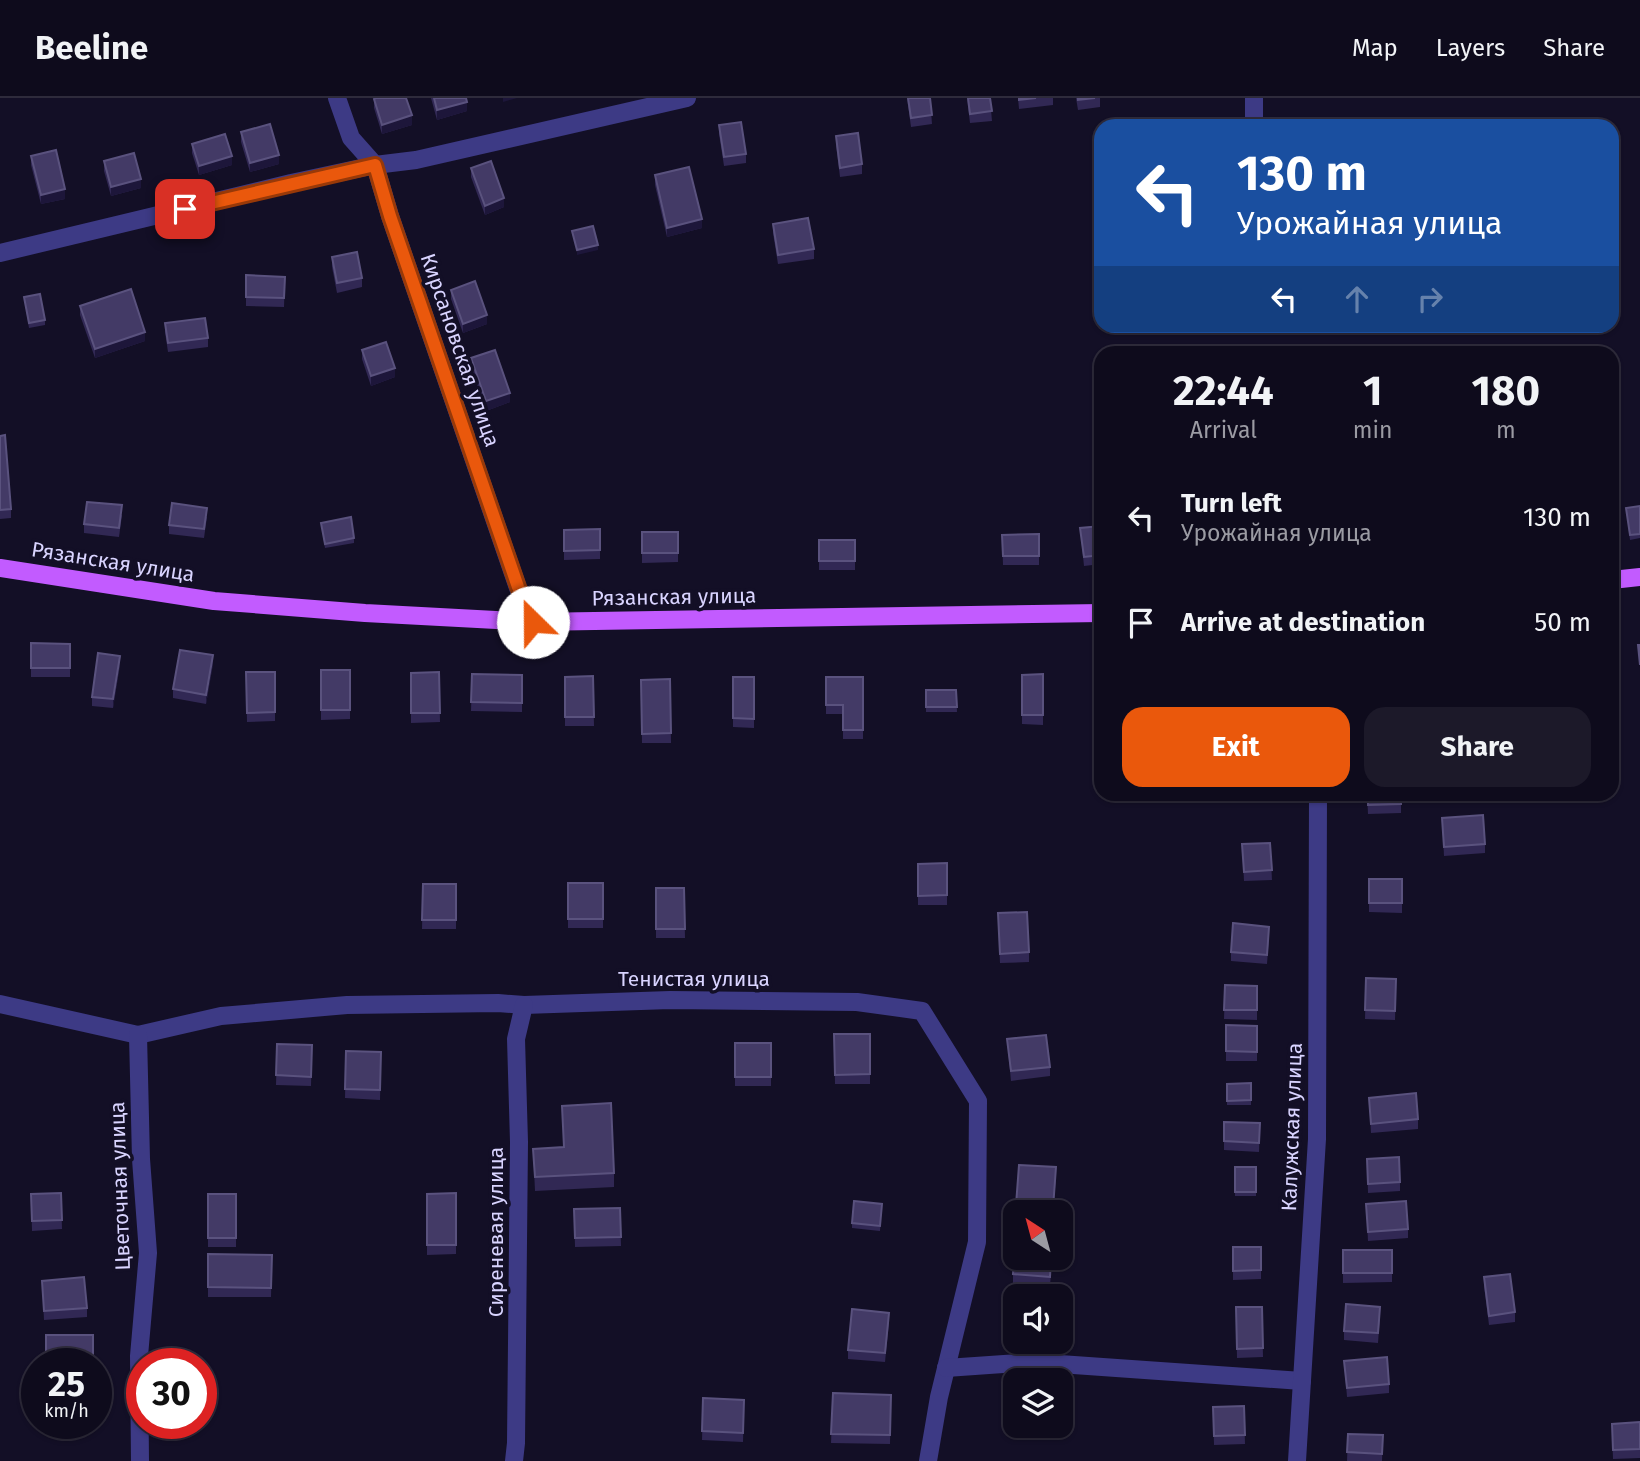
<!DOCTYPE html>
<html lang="en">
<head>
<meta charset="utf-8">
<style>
  body { margin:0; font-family:"Fira Sans",sans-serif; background:#1c1929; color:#f1f3f6; height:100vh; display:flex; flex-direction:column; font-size:26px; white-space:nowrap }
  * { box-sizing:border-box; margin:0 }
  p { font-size:23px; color:#9b9ba3 }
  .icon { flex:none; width:38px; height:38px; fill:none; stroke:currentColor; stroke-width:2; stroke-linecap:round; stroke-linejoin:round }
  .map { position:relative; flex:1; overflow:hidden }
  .side { position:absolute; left:1094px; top:248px; width:525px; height:455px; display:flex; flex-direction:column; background:#0e0b1c; border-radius:21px; box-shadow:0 2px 5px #0004,0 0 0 2px #2e2b3b }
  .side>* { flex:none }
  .top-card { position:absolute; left:1094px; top:21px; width:525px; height:214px; border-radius:21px; box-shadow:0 2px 5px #0004,0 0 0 2px #2e2b3b; background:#1a4fa0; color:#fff; overflow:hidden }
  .needle { width:46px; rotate:324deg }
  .fabs { position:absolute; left:1003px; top:1102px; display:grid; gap:14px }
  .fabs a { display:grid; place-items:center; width:70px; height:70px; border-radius:14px; background:#0e0b1c; box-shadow:0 2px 5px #0004,0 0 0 2px #2e2b3b; font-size:35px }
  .speed { position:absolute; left:21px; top:1250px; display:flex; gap:14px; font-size:35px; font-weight:700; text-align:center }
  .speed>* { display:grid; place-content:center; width:91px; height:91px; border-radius:50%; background:#0e0b1c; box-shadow:0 2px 5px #0004,0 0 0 2px #2e2b3b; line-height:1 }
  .speed small { font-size:18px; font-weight:400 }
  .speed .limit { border:10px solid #d22; background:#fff; color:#111 }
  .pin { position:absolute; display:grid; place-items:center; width:60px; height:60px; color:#fff; margin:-30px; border-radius:14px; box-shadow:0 4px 10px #0006 }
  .me { position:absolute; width:77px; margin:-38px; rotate:337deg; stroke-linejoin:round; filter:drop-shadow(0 0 5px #0008) }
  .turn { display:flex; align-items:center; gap:24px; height:147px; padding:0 28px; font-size:32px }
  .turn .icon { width:91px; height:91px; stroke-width:2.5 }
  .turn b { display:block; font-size:49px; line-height:60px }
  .lanes { display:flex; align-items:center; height:66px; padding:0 28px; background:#0003; justify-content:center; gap:35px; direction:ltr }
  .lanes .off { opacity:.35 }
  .eta { display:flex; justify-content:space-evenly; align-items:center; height:119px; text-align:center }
  .eta b { font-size:42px; font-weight:700; line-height:49px }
  .button { display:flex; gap:14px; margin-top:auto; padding:14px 28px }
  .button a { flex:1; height:80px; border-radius:21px; background:#ea580c; color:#fff; font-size:28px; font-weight:700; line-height:80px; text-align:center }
  .button a+a { background:#1c1929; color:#f1f3f6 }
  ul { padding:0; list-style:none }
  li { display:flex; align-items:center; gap:21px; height:105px; padding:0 28px }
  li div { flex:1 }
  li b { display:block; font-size:26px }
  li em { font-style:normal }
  header { display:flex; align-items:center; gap:42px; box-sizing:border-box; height:98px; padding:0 35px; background:#0e0b1c; border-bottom:2px solid #2e2b3b }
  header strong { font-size:33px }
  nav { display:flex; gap:38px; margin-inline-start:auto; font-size:24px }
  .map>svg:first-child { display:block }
</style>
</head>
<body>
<header>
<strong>Beeline</strong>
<nav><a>Map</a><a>Layers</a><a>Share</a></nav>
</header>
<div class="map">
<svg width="1640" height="1363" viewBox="0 0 1640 1363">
  <rect width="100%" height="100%" fill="#130f26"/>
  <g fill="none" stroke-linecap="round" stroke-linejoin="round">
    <g stroke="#3d3a85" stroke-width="18">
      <path d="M337 0 351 40 375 67 390 118 518 490 533 524"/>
      <path d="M1254 28V0"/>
      <path d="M0 155 291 85 375 67 416 62 687 0"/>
      <path d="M0 906 138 937 221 918 347 907 498 905 524 907 670 902 857 904 922 913 978 1003 977 1144 939 1299 928 1363"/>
      <path d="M138 937 141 1061 148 1155 139 1258 140 1363"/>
      <path d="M946 1270 1031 1264 1302 1283"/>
      <path d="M514 1363 516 1345 519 1044 516 941 524 907"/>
      <path d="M1297 1363 1317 1041 1318 696"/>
    </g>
    <g stroke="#c25bff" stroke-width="18">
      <path d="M0 470 214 503 365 515 533 524 1101 515"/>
      <path d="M1612 482 1640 479"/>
    </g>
  </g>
  <g fill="#312854">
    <path d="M431 0H466L467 13 437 22Z"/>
    <path d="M907 0H930L932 26 911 29Z"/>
    <path d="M967 0H990L992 23 970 25Z"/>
    <path d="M1018 0H1053V7L1019 11Z"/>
    <path d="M1076 0H1100V9L1078 12Z"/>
    <path d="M374 1 412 27 382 36 374 10Z"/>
    <path d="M719 27 746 56V65L724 68 719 36Z"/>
    <path d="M241 34 279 66 250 74 241 44Z"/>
    <path d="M836 38 862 66V76L840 79 836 47Z"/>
    <path d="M192 46 232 67 199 77 192 55Z"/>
    <path d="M31 58 65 101 41 106 31 67Z"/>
    <path d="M104 63 141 90 111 98 104 73Z"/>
    <path d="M471 70 504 109 485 117 471 79Z"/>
    <path d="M655 77 702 130 667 139 655 87Z"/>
    <path d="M773 126 814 151V161L778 166 773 135Z"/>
    <path d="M332 159 362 180V189L337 195 332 169Z"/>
    <path d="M246 177 285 179 284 209 246 208Z"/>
    <path d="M451 192 487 226 463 235 451 201Z"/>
    <path d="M24 199 45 222V227L29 230Z"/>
    <path d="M80 208 145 243 95 260 80 217Z"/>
    <path d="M165 225 208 240V249L168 254 165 234Z"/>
    <path d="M362 252 395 279 371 288 362 261Z"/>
    <path d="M471 260 510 304 486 313 471 269Z"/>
    <path d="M0 338 11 411V420L0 421Z"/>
    <path d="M1640 408V440L1630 442 1626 410Z"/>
    <path d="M122 417 119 439 84 435V426Z"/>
    <path d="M207 419 204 440 169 436V427Z"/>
    <path d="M321 425 354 440V445L325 450Z"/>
    <path d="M1101 428V466L1084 468 1080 430Z"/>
    <path d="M600 431V461L564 462V432Z"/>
    <path d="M642 434H678V464L642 465Z"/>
    <path d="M1039 436V467H1003L1002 437Z"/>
    <rect x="819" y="442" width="36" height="30"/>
    <path d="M31 545 70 546V579H31Z"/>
    <path d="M213 566 206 606 173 600V591Z"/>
    <path d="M120 567 113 610 92 608V599Z"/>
    <path d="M321 572H350V621L321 622Z"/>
    <path d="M246 574H275V623L247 624Z"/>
    <path d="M439 574 440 624 411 625V575Z"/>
    <path d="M472 576 522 577V614L471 613Z"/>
    <path d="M1043 576V627L1022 626V577Z"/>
    <path d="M593 578 594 628H565V579Z"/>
    <path d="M733 579H754V630L733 629Z"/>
    <path d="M826 579H863V641H843V616H826Z"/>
    <path d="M670 581 671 645H642L641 582Z"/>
    <path d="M926 592H956L957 614H926Z"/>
    <path d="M1367 696H1401V715L1368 716Z"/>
    <path d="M1442 720 1485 746V755L1444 758Z"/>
    <path d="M1270 745 1272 782 1244 783 1242 746Z"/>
    <path d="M947 765V807H918V766Z"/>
    <path d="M1369 781H1402V815L1369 814Z"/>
    <rect x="568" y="785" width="35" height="45"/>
    <path d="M423 786H456V831H422Z"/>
    <path d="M656 790H684L685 840H656Z"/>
    <path d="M998 824 1029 854V864L1000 865Z"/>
    <path d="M1269 838 1267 866 1231 863V854Z"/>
    <path d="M1366 880 1396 881 1395 922 1365 921Z"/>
    <path d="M1225 887 1257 888V922L1224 921Z"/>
    <path d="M1226 927 1257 928V963H1226Z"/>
    <path d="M834 936H870V986H835Z"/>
    <path d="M1007 941 1050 969V978L1011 983Z"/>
    <rect x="735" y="945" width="36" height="43"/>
    <path d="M277 946 312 947 311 988 276 987Z"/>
    <path d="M346 953 381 954 380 1002 345 1000Z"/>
    <path d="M1251 985V1007H1227V986Z"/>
    <path d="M1369 1000 1418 1021V1031L1371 1035Z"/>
    <path d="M562 1008 614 1075V1089L535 1093 533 1051 564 1049Z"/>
    <path d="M1224 1024 1260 1025 1259 1054 1224 1052Z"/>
    <path d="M1367 1061 1400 1084V1093L1368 1095Z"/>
    <rect x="1235" y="1069" width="21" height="29"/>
    <path d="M1056 1079 1053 1115H1016V1107Z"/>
    <path d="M61 1095 62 1131 32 1133 31 1096Z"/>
    <path d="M456 1095V1156L427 1157V1096Z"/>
    <rect x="208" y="1096" width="28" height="53"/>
    <path d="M882 1106 880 1133 852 1130V1125Z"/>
    <path d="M1366 1106 1408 1131V1140L1368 1143Z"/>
    <path d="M620 1110 621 1148 575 1149 574 1111Z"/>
    <path d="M1233 1149H1261V1181L1233 1182Z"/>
    <path d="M1343 1152H1392V1184L1343 1185Z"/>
    <path d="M208 1156 272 1157 271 1199H208Z"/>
    <path d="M1052 1160 1050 1188 1013 1185V1176Z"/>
    <path d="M1484 1179 1515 1214V1224L1489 1227 1484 1188Z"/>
    <path d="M42 1183 87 1210V1219L44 1222Z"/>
    <path d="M1236 1209H1262L1263 1259 1237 1260Z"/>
    <path d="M1015 1212V1244H1050V1250L1013 1247Z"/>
    <path d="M1380 1218 1378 1245 1344 1242V1233Z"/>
    <path d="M889 1224 885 1264 848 1261V1252Z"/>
    <path d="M93 1237V1265H46Z"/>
    <path d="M1344 1263 1389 1286V1295L1347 1299Z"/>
    <path d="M833 1295 891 1297 890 1346 831 1345Z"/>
    <path d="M703 1300 744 1302 743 1344 702 1342Z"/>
    <path d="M1244 1308 1245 1346 1214 1347 1213 1309Z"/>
    <path d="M1640 1324V1360L1613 1361 1612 1335Z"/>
    <path d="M1029 1328H1049V1330Z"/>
    <path d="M1348 1336 1383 1337 1382 1363H1347Z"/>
  </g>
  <g fill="#1d163a">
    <path d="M503 0H517L503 4Z"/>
    <path d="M467 4V13L437 22V12Z"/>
    <path d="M412 17V27L382 36V27Z"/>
    <path d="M279 57V66L250 74V65Z"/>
    <path d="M232 58V67L199 77V68Z"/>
    <path d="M141 81V90L111 98V89Z"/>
    <path d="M65 91V101L41 106V97Z"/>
    <path d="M504 100V109L485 117V108Z"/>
    <path d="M702 121V130L667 139V130Z"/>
    <path d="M598 147V152L577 157V152Z"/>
    <path d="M487 217V226L463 235V226Z"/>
    <path d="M145 234V243L95 260V251Z"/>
    <path d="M395 270V279L371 288V278Z"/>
    <path d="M510 295V304L486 313V303Z"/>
    <path d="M213 557V566L206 606V597Z"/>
    <path d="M120 558V567L113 610V601Z"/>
  </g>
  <g fill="#433a66" stroke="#5a527e" stroke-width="2">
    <path d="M376 0H406L412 17 382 27 374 1Z"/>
    <path d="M434 0H466L467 4 437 12Z"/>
    <path d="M908 0H930L932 17 911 20Z"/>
    <path d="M968 0H990L992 13 970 16Z"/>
    <path d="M1019 0H1036L1019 2Z"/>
    <path d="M1078 0H1095L1078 2Z"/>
    <path d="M741 24 746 56 724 59 719 27Z"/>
    <path d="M1352 25 1353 28H1306Z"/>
    <path d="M270 26 279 57 250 65 241 34Z"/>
    <path d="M858 35 862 66 840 70 836 38Z"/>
    <path d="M225 36 232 58 199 68 192 46Z"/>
    <path d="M56 52 65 91 41 97 31 58Z"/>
    <path d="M134 55 141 81 111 89 104 63Z"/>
    <path d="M491 63 504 100 485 108 471 70Z"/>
    <path d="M689 69 702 121 667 130 655 77Z"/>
    <path d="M808 120 814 151 778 157 773 126Z"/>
    <path d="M593 128 598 147 577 152 572 133Z"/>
    <path d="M357 154 362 180 337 185 332 159Z"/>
    <path d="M246 177 285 179 284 200 246 199Z"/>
    <path d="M475 183 487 217 463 226 451 192Z"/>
    <path d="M131 191 145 234 95 251 80 208Z"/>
    <path d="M40 196 45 222 29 225 24 199Z"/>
    <path d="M205 220 208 240 168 245 165 225Z"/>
    <path d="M386 244 395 270 371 278 362 252Z"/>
    <path d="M495 252 510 295 486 303 471 260Z"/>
    <path d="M5 337 11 411 0 412V338Z"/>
    <path d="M87 404 122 407 119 430 84 426Z"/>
    <path d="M172 405 207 410 204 431 169 427Z"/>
    <path d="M1640 408V436L1630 437 1626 410Z"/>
    <path d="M351 419 354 440 325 446 321 425Z"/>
    <path d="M1101 428V457L1084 459 1080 430Z"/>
    <path d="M600 431V452L564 453V432Z"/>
    <rect x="642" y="434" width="36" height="21"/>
    <path d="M1039 436V458H1003L1002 437Z"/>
    <rect x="819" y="442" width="36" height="21"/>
    <path d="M31 545 70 546V570H31Z"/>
    <path d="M1638 547H1640V567Z"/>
    <path d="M180 552 213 557 206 597 173 591Z"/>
    <path d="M98 555 120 558 113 601 92 599Z"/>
    <rect x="321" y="572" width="29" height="40"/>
    <path d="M246 574H275V614L247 615Z"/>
    <path d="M439 574 440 615H411V575Z"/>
    <path d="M472 576 522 577V605L471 604Z"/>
    <path d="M1043 576V617H1022V577Z"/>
    <path d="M593 578 594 619H565V579Z"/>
    <path d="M733 579H754V621L733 620Z"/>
    <path d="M826 579H863V632H843V607H826Z"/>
    <path d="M670 581 671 635 642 636 641 582Z"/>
    <path d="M926 592H956L957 609H926Z"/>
    <path d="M1368 696H1401V706L1368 707Z"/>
    <path d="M1483 717 1485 746 1444 749 1442 720Z"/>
    <path d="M1270 745 1272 772 1244 774 1242 746Z"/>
    <path d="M947 765V797L918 798V766Z"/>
    <rect x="1369" y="781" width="33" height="24"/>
    <rect x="568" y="785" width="35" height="36"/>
    <path d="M423 786H456V822H422Z"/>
    <path d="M656 790H684L685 831H656Z"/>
    <path d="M1027 814 1029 854 1000 856 998 815Z"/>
    <path d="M1233 825 1269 829 1267 857 1231 854Z"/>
    <path d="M1366 880 1396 881 1395 913 1365 912Z"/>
    <path d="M1225 887 1257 888V912H1224Z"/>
    <path d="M1226 927 1257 928V954L1226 953Z"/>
    <path d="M834 936H870V976L835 977Z"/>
    <path d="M1046 937 1050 969 1011 973 1007 941Z"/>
    <rect x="735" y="945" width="36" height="34"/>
    <path d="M277 946 312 947 311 979 276 977Z"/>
    <path d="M346 953 381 954 380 992 345 991Z"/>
    <path d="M1251 985V1002L1227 1003V986Z"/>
    <path d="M1416 995 1418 1021 1371 1026 1369 1000Z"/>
    <path d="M611 1005 614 1075 535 1079 533 1051 564 1049 562 1008Z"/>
    <path d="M1224 1024 1260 1025 1259 1045 1224 1043Z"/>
    <path d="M1399 1059 1400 1084 1368 1086 1367 1061Z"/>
    <path d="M1019 1067 1056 1069 1053 1110 1016 1107Z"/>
    <rect x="1235" y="1069" width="21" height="25"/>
    <path d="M61 1095 62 1122 32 1123 31 1096Z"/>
    <path d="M456 1095V1147H427V1096Z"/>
    <rect x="208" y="1096" width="28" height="44"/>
    <path d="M854 1103 882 1106 880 1128 852 1125Z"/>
    <path d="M1406 1103 1408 1131 1368 1134 1366 1106Z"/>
    <path d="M620 1110 621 1139 575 1140 574 1111Z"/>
    <path d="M1015 1148V1160H1051L1050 1179 1013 1176Z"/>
    <path d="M1233 1149H1261V1172L1233 1173Z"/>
    <rect x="1343" y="1152" width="49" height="23"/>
    <path d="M208 1156 272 1157 271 1190 208 1189Z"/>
    <path d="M1510 1176 1515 1214 1489 1218 1484 1179Z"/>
    <path d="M84 1179 87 1210 44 1213 42 1183Z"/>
    <path d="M1346 1206 1380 1209 1378 1235 1344 1233Z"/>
    <path d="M1236 1209H1262L1263 1250 1237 1251Z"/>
    <path d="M852 1211 889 1215 885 1255 848 1252Z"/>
    <path d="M1015 1212V1238H1013Z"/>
    <path d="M46 1237H93V1262H64V1265H46Z"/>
    <path d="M1387 1259 1389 1286 1347 1290 1344 1263Z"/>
    <path d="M833 1295 891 1297 890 1337 831 1336Z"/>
    <path d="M703 1300 744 1302 743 1335 702 1333Z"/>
    <path d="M1244 1308 1245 1337 1214 1338 1213 1309Z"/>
    <path d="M1640 1324V1351L1613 1352 1612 1326Z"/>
    <path d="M1348 1336 1383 1337 1382 1356 1347 1354Z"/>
  </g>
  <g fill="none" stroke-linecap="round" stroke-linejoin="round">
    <defs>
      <path id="route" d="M185 111 375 67 390 118 518 489 533 524"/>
    </defs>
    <use href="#route" stroke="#983908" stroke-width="18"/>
    <use href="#route" stroke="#ea580c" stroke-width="12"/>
  </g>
  <g text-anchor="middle" stroke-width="7" stroke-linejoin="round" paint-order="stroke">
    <g font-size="21" fill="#d9d4ff" stroke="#130f26">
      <text transform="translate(460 252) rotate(71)" y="7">Кирсановская улица</text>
      <text transform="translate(113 464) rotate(9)" y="7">Рязанская улица</text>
      <text transform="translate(674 499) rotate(-1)" y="7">Рязанская улица</text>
      <text x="694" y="888">Тенистая улица</text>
      <text transform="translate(1292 1029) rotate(-88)" y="7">Калужская улица</text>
      <text transform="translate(120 1088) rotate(-92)" y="7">Цветочная улица</text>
      <text transform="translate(496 1134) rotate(-90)" y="7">Сиреневая улица</text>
    </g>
  </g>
</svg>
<div class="fabs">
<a><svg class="needle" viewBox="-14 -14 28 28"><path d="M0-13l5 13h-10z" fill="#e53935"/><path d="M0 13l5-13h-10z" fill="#9b9ba3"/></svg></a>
<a><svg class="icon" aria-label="sound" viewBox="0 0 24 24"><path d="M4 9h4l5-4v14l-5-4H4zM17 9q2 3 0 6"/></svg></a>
<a><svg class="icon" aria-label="layers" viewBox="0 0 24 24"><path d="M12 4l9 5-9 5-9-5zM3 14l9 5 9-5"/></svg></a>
</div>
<div class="speed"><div>25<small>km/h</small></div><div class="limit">30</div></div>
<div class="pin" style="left:185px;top:111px;background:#d93025"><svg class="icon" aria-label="arrive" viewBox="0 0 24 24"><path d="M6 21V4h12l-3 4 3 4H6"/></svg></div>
<svg class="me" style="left:533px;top:524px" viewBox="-20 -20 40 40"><circle r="19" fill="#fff"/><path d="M0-13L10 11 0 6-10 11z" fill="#ea580c"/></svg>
<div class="top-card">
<div class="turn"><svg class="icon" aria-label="left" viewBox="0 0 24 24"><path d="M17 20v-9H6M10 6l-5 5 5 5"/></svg><div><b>130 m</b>Урожайная улица</div></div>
<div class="lanes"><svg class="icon" aria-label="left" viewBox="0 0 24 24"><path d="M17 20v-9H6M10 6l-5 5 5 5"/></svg><svg class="icon off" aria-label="ahead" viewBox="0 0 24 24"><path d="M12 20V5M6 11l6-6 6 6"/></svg><svg class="icon off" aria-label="right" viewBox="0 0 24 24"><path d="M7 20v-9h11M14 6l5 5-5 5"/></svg></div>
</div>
<section class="side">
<div class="eta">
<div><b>22:44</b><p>Arrival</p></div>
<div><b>1</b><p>min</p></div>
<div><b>180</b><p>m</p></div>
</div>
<ul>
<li><svg class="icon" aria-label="left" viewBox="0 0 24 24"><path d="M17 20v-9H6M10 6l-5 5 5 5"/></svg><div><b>Turn left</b><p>Урожайная улица</p></div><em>130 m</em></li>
<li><svg class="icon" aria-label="arrive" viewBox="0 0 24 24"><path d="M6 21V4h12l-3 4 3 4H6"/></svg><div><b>Arrive at destination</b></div><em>50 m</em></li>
</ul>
<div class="button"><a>Exit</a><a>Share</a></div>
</section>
</div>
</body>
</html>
